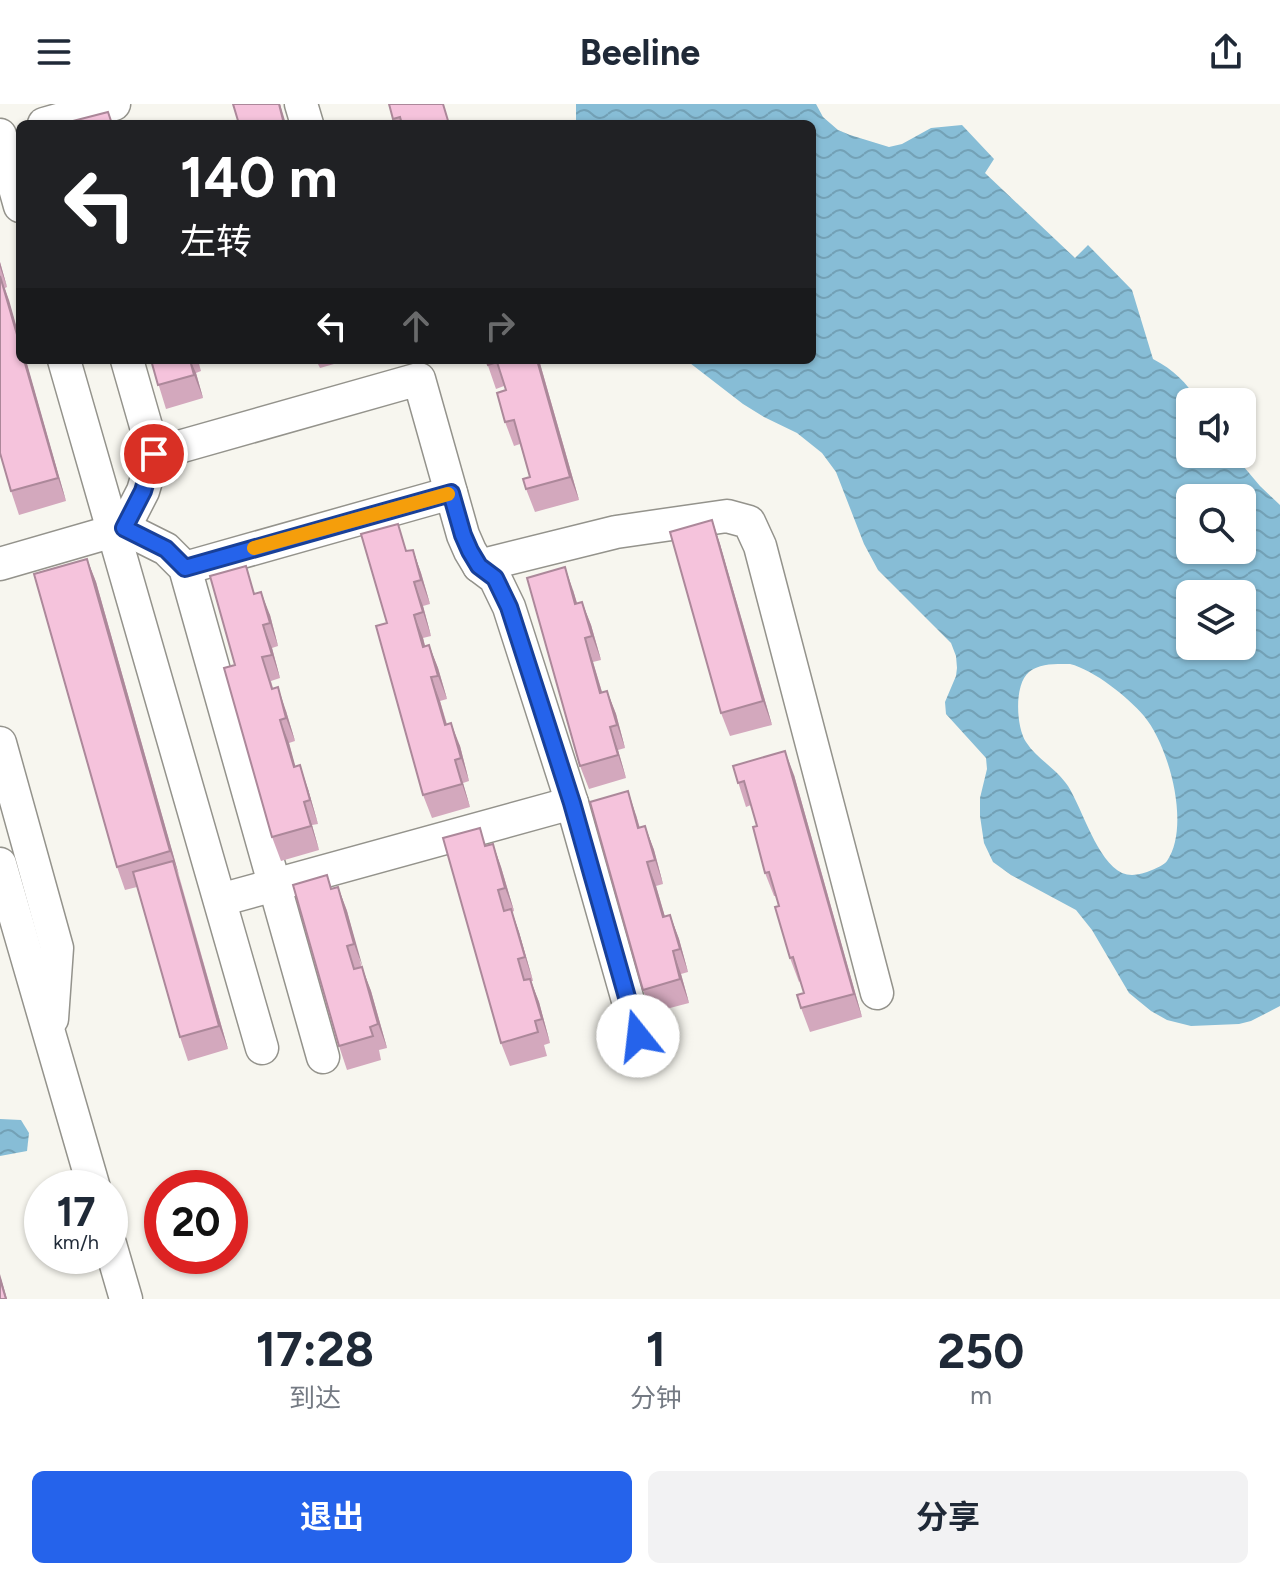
<!DOCTYPE html>
<html lang="zh">
<head>
<meta charset="utf-8">
<style>
  body { margin:0; font-family:Figtree,"Noto Sans SC",sans-serif; background:#f2f2f3; color:#1f2937; height:100vh; display:flex; flex-direction:column; font-size:30px; white-space:nowrap }
  * { box-sizing:border-box; margin:0 }
  p { font-size:26px; color:#747a83 }
  .icon { flex:none; width:44px; height:44px; fill:none; stroke:currentColor; stroke-width:2; stroke-linecap:round; stroke-linejoin:round }
  .map { position:relative; height:1195px; overflow:hidden }
  .drawer { display:flex; flex-direction:column; background:#fff; flex:1 }
  .drawer>* { flex:none }
  .guide { position:absolute; left:16px; top:16px; width:800px; height:244px; border-radius:12px; box-shadow:0 2px 6px #0004; background:#202124; color:#fff; overflow:hidden }
  .controls { position:absolute; left:1176px; top:284px; display:grid; gap:16px }
  .controls a { display:grid; place-items:center; width:80px; height:80px; border-radius:12px; background:#fff; box-shadow:0 2px 6px #0004; font-size:40px }
  .speed { position:absolute; left:24px; top:1066px; display:flex; gap:16px; font-size:40px; font-weight:700; text-align:center }
  .speed>* { display:grid; place-content:center; width:104px; height:104px; border-radius:50%; background:#fff; box-shadow:0 2px 6px #0004; line-height:1 }
  .speed small { font-size:20px; font-weight:400 }
  .speed .limit { border:12px solid #d22; background:#fff; color:#111 }
  .pin { position:absolute; display:grid; place-items:center; width:68px; height:68px; color:#fff; margin:-34px; border:4px solid #fff; border-radius:50%; box-shadow:0 2px 8px #0007 }
  .me { position:absolute; width:88px; margin:-44px; rotate:344deg; stroke-linejoin:round; filter:drop-shadow(0 0 6px #0008) }
  .turn { display:flex; align-items:center; gap:28px; height:168px; padding:0 32px; font-size:36px }
  .turn .icon { width:104px; height:104px; stroke-width:2.5 }
  .turn b { display:block; font-size:56px; line-height:68px }
  .lanes { display:flex; align-items:center; height:76px; padding:0 32px; background:#0003; justify-content:center; gap:40px; direction:ltr }
  .lanes .off { opacity:.35 }
  .eta { display:flex; justify-content:space-evenly; align-items:center; height:136px; text-align:center }
  .eta b { font-size:48px; font-weight:700; line-height:56px }
  .primary-button { display:flex; gap:16px; margin-top:auto; padding:16px 32px }
  .primary-button a { flex:1; height:92px; border-radius:12px; background:#2563eb; color:#fff; font-size:32px; font-weight:700; line-height:92px; text-align:center }
  .primary-button a+a { background:#f2f2f3; color:#1f2937 }
  header { display:flex; justify-content:space-between; align-items:center; height:104px; padding:0 32px; background:#fff; font-size:36px; font-weight:700 }
  .map>svg:first-child { display:block }
</style>
</head>
<body>
<header><svg class="icon" aria-label="menu" viewBox="0 0 24 24"><path d="M4 6h16M4 12h16M4 18h16"/></svg>Beeline<svg class="icon" aria-label="share" viewBox="0 0 24 24"><path d="M12 15V3M7 8l5-5 5 5M5 13v7h14v-7"/></svg></header>
<div class="map">
<svg width="1280" height="1195" viewBox="0 0 1280 1195">
  <defs>
    <pattern id="water-waves" width="16" height="10" patternUnits="userSpaceOnUse" patternTransform="scale(2)"><rect width="16" height="10" fill="#87bdd6"/><path d="M0 5q4-4 8 0t8 0" fill="none" stroke="#73a1b6"/></pattern>
  </defs>
  <rect width="100%" height="100%" fill="#f7f6ef"/>
  <g fill="url(#water-waves)" fill-rule="evenodd">
    <path d="M576 0H816L823 13 838 26 850 31 889 43 902 40 931 24 962 21 994 55 985 69 1075 154 1088 141 1132 186 1153 255C1174 266 1186 278 1199 298H1190V350H1233L1260 382 1280 401V902L1251 917 1239 920 1191 922 1167 916 1151 907 1129 889 1092 826 1076 806 1011 771 993 758 984 739 980 712V694L987 665 986 654 946 610 945 598 956 572 957 564 956 552 951 539 878 466 864 440 836 368 822 349 797 329 764 313 743 300 686 256H812V20H576ZM1190 394H1242V446H1190ZM1190 490H1242V542H1190ZM1070 560C1094 566 1128 593 1144 612 1169 642 1191 722 1167 757 1164 761 1157 764 1152 766 1142 770 1132 773 1122 769 1097 757 1083 706 1068 682 1056 664 1037 655 1026 638 1016 623 1014 580 1029 568 1040 559 1056 560 1070 560Z"/>
    <path d="M0 1015 21 1016 29 1029 27 1047 0 1052Z"/>
  </g>
  <g fill="none" stroke-linecap="round" stroke-linejoin="round">
    <defs>
      <g id="minor">
        <path d="M301 0 307 20"/>
        <path d="M44 20 114 0"/>
        <path d="M0 31 20 102"/>
        <path d="M64 256 262 944"/>
        <path d="M127 256 154 350 143 387 124 424 166 445 185 464 323 953"/>
        <path d="M154 350 419 275 463 431 470 447 479 462 495 474 509 503 572 699 638 932"/>
        <path d="M0 460 124 424"/>
        <path d="M479 462 616 428 727 412 749 418 760 442 877 889"/>
        <path d="M185 464 451 389"/>
        <path d="M0 639 57 844 52 915"/>
        <path d="M0 760 94 1084"/>
        <path d="M220 796 572 699"/>
        <path d="M110 1140 126 1195"/>
      </g>
    </defs>
    <use href="#minor" stroke="#94938c" stroke-width="35"/>
    <use href="#minor" stroke="#fff" stroke-width="32"/>
  </g>
  <g fill="#d3a8bd">
    <path d="M389 0 450 20H395Z"/>
    <path d="M0 158 7 183 5 184 66 397 19 411 11 387 0 349Z"/>
    <path d="M151 256H198L201 267 196 269 203 294 166 305Z"/>
    <path d="M316 256H348L320 264Z"/>
    <path d="M486 256H539L579 396 535 408 526 385 530 373 520 340 514 342 505 318 506 286 504 282 496 285Z"/>
    <path d="M712 416 720 440 772 621 730 632 721 609Z"/>
    <path d="M413 446 421 469 430 500 423 502 431 532 423 534 425 542 429 541 438 564 447 595 440 597 447 620 460 642 469 677 463 679 470 703 432 714 423 691 387 519 408 447Z"/>
    <path d="M87 455 96 478 228 945 188 957 180 933 137 783 125 786 117 763Z"/>
    <path d="M573 486 577 499 582 498 591 521 601 556 593 558 602 588 607 587 616 610 625 644 618 646 626 674 589 685 580 662Z"/>
    <path d="M256 489 270 511 278 542 272 544 280 574 271 577 273 584 286 607 295 637 289 639 295 663 308 685 318 720 312 721 319 746 281 757 272 733 235 561Z"/>
    <path d="M733 662 794 671 862 913 810 928 801 904 804 889 800 877 799 878 790 854 776 792H774L765 769 757 722 751 701 746 703Z"/>
    <path d="M636 711 640 724 645 722 654 746 663 780 656 782 665 813 670 811 679 835 688 868 681 870 689 899 651 909 643 886Z"/>
    <path d="M493 740 501 763 514 807 512 808 519 828 533 877H531L539 898 550 939 544 941 547 952 510 962 501 939 487 741Z"/>
    <path d="M327 771 332 785 338 783 347 807 362 864 371 887 387 944 379 946 381 956 347 966 339 942Z"/>
  </g>
  <g fill="#ac889a">
    <path d="M279 0H280L286 20H284Z"/>
    <path d="M0 158 7 183 0 163Z"/>
    <path d="M0 172 9 196 20 235V241Z"/>
    <path d="M24 256H26L66 397 58 374Z"/>
    <path d="M190 256 196 269 203 294 194 271Z"/>
    <path d="M537 256H539L579 396 570 373Z"/>
    <path d="M712 416 720 440 772 621 763 597Z"/>
    <path d="M413 446 421 469 430 500 421 476Z"/>
    <path d="M87 455 96 478 179 771 170 747Z"/>
    <path d="M565 463 573 486 584 523 575 500Z"/>
    <path d="M414 478 423 502 431 532 423 508Z"/>
    <path d="M261 488 270 511 278 542 270 519Z"/>
    <path d="M582 498 591 521 601 556 592 532Z"/>
    <path d="M414 511 423 534 431 566 423 543Z"/>
    <path d="M263 521 272 544 280 574 272 551Z"/>
    <path d="M585 534 593 558 609 612 600 589Z"/>
    <path d="M429 541 438 564 447 595 438 572Z"/>
    <path d="M431 573 440 597 453 644 445 621Z"/>
    <path d="M278 583 286 607 295 637 286 614Z"/>
    <path d="M607 587 616 610 625 644 617 621Z"/>
    <path d="M280 616 289 639 302 686 294 663Z"/>
    <path d="M451 619 460 642 469 677 461 654Z"/>
    <path d="M610 623 618 646 626 674 618 651Z"/>
    <path d="M785 647 794 671 862 913 854 890Z"/>
    <path d="M455 656 463 679 470 703 462 680Z"/>
    <path d="M300 661 308 685 318 720 310 696Z"/>
    <path d="M628 687 636 711 646 748 638 724Z"/>
    <path d="M304 698 312 721 319 746 311 722Z"/>
    <path d="M645 722 654 746 663 780 655 756Z"/>
    <path d="M493 740 501 763 514 807 505 784Z"/>
    <path d="M173 757 181 781 228 945 219 922Z"/>
    <path d="M647 758 656 782 672 837 663 813Z"/>
    <path d="M338 783 347 807 363 864 354 840Z"/>
    <path d="M511 805 519 828 533 877 525 853Z"/>
    <path d="M670 811 679 835 688 868 680 845Z"/>
    <path d="M673 847 681 870 689 899 680 875Z"/>
    <path d="M362 863 371 887 387 944 378 920Z"/>
    <path d="M530 875 539 898 550 939 542 915Z"/>
    <path d="M0 1170 7 1195H6L0 1175Z"/>
  </g>
  <g fill="#f5c3dc" stroke="#ac889a" stroke-width="2">
    <path d="M233 0H279L284 20H239Z"/>
    <path d="M389 0H443L449 20H402L400 13 393 15Z"/>
    <path d="M108 8 112 20H74L73 17Z"/>
    <path d="M0 172 20 241V256H24L58 374 11 387 0 349Z"/>
    <path d="M151 256H190L194 271 158 281Z"/>
    <path d="M486 256H537L570 373 526 385 523 375 530 373 514 316 505 318 497 289 506 286 497 258 488 261Z"/>
    <path d="M712 416 763 597 721 609 670 428Z"/>
    <path d="M398 420 406 447 413 446 421 476 414 478 423 508 414 511 423 543 429 541 438 572 431 573 445 621 451 619 461 654 455 656 462 680 423 691 376 522 387 519 361 430Z"/>
    <path d="M87 455 170 747 117 763 34 470Z"/>
    <path d="M246 462 254 490 261 488 270 519 263 521 272 551 262 553 272 585 278 583 286 614 280 616 294 663 300 661 310 696 304 698 311 722 272 733 224 564 235 561 210 472Z"/>
    <path d="M565 463 575 500 582 498 592 532 585 534 600 589 607 587 617 621 610 623 618 651 580 662 527 474Z"/>
    <path d="M785 647 854 890 801 904 797 891 804 889 793 853 790 854 775 803 779 802 769 768 765 769 753 723 757 722 744 677 738 679 733 662Z"/>
    <path d="M628 687 638 724 645 722 655 756 647 758 663 813 670 811 680 845 673 847 680 875 643 886 590 698Z"/>
    <path d="M480 724 485 742 493 740 505 784 498 786 504 807 511 805 525 853 518 855 524 876 530 875 542 915 535 917 538 928 501 939 443 734Z"/>
    <path d="M173 757 219 922 180 933 133 768Z"/>
    <path d="M327 771 331 785 338 783 354 840 347 842 354 865 362 863 378 920 370 923 373 932 339 942 293 781Z"/>
    <path d="M0 1175 6 1195H0Z"/>
  </g>
  <g fill="none" stroke-linecap="round" stroke-linejoin="round">
    <defs>
      <path id="route" d="M154 350 143 387 124 424 166 445 185 464 451 389 463 431 470 447 479 462 495 474 509 503 572 699 638 932"/>
    </defs>
    <use href="#route" stroke="#184099" stroke-width="20"/>
    <use href="#route" stroke="#2563eb" stroke-width="14"/>
    <path stroke="#f59e0b" stroke-width="14" d="M254 444 448 390"/>
  </g>
</svg>
<div class="controls">
<a><svg class="icon" aria-label="sound" viewBox="0 0 24 24"><path d="M4 9h4l5-4v14l-5-4H4zM17 9q2 3 0 6"/></svg></a>
<a><svg class="icon" aria-label="search" viewBox="0 0 24 24"><circle cx="10" cy="10" r="6"/><path d="M15 15l6 6"/></svg></a>
<a><svg class="icon" aria-label="layers" viewBox="0 0 24 24"><path d="M12 4l9 5-9 5-9-5zM3 14l9 5 9-5"/></svg></a>
</div>
<div class="speed"><div>17<small>km/h</small></div><div class="limit">20</div></div>
<div class="pin" style="left:154px;top:350px;background:#d93025"><svg class="icon" aria-label="arrive" viewBox="0 0 24 24"><path d="M6 21V4h12l-3 4 3 4H6"/></svg></div>
<svg class="me" style="left:638px;top:932px" viewBox="-20 -20 40 40"><circle r="19" fill="#fff"/><path d="M0-13L10 11 0 6-10 11z" fill="#2563eb"/></svg>
<div class="guide">
<div class="turn"><svg class="icon" aria-label="left" viewBox="0 0 24 24"><path d="M17 20v-9H6M10 6l-5 5 5 5"/></svg><div><b>140 m</b>左转</div></div>
<div class="lanes"><svg class="icon" aria-label="left" viewBox="0 0 24 24"><path d="M17 20v-9H6M10 6l-5 5 5 5"/></svg><svg class="icon off" aria-label="ahead" viewBox="0 0 24 24"><path d="M12 20V5M6 11l6-6 6 6"/></svg><svg class="icon off" aria-label="right" viewBox="0 0 24 24"><path d="M7 20v-9h11M14 6l5 5-5 5"/></svg></div>
</div>
</div>
<section class="drawer">
<div class="eta">
<div><b>17:28</b><p>到达</p></div>
<div><b>1</b><p>分钟</p></div>
<div><b>250</b><p>m</p></div>
</div>
<div class="primary-button"><a>退出</a><a>分享</a></div>
</section>
</body>
</html>
